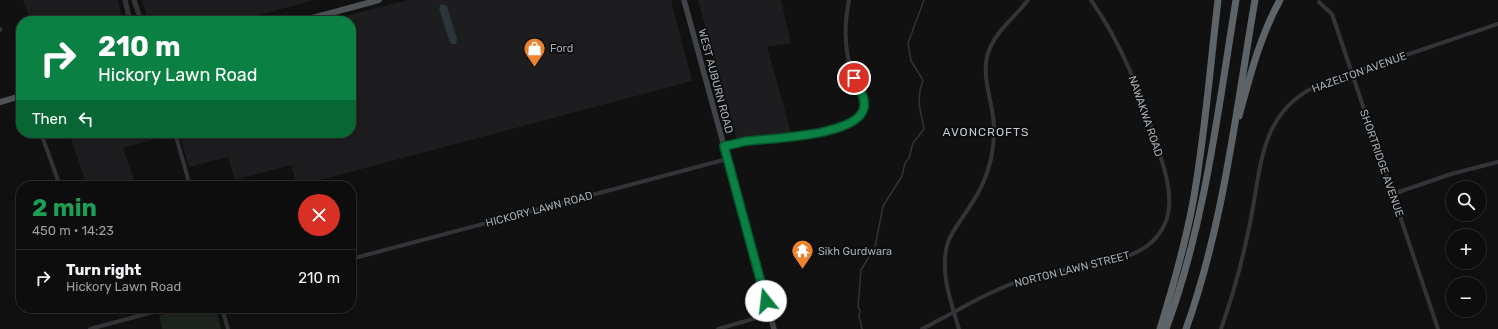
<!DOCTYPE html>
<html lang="en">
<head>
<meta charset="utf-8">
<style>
  body { margin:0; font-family:Rubik,sans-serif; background:#161617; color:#f1f3f6; height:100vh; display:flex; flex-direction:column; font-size:15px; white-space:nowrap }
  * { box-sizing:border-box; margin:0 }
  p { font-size:13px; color:#9a9c9e }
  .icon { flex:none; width:22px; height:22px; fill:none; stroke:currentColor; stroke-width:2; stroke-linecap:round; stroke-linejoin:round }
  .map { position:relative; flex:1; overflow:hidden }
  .drawer { position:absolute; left:16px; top:181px; width:340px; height:132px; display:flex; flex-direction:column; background:#0d0d0e; border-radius:16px; box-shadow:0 2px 10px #0003,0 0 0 1px #2d2d2e }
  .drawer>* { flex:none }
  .hud { position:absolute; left:16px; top:16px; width:340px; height:122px; border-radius:16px; box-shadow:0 2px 10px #0003,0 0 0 1px #2d2d2e; background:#0b8043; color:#fff; overflow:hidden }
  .buttons { position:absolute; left:1446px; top:181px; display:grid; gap:8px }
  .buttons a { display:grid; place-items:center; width:40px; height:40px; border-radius:50%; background:#0d0d0e; box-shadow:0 2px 10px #0003,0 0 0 1px #2d2d2e; font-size:20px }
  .pin { position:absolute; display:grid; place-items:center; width:34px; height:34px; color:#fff; margin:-17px; border:2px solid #fff; border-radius:50%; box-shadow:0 1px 4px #0007 }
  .me { position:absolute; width:44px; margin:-22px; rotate:344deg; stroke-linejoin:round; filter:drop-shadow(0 0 3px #0008) }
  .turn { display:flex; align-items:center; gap:14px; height:84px; padding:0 16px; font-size:18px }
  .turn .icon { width:52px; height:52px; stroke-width:2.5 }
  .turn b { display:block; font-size:28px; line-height:34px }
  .then { display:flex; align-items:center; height:38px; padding:0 16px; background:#0003; gap:8px; font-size:15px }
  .round { display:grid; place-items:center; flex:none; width:42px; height:42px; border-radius:21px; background:#161617 }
  .summary { display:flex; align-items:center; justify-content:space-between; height:68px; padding:0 16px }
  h1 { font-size:24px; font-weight:700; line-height:30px; color:#1e9e55 }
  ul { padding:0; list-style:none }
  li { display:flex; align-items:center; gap:12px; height:56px; padding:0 16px; border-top:1px solid #2d2d2e }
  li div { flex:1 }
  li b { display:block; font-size:15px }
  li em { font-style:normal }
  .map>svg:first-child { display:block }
</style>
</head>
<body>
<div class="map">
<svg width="1498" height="329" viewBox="0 0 1498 329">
  <rect width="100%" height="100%" fill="#111112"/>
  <g fill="#1d1d1f">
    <path d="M23 0H118L123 21H31Z"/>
    <path d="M142 0H315L236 21H148Z"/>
    <path d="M408 0H671L692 81 297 186 291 165 235 180 228 157 189 167 179 133H351V21H326Z"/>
    <path d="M698 0H781L791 43 767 47 791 132 737 140Z"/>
    <path d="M69 133H172V135L123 148 136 186H87Z"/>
  </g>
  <path fill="#1d241d" d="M188 308H216L221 329H162L159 316Z"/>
  <path fill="#2b363a" d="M441 4 447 6 457 39 456 44H451L449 40 439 8Z"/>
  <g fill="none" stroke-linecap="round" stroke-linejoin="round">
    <path stroke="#2b363a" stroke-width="1.5" d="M862 329 859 316 860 310 858 307 861 270 875 247 883 206 902 176 905 163 909 158 913 143 924 129 919 104 920 90 923 80 911 61 908 43 924 0"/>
    <g stroke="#323437" stroke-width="4">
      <path d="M1319 2 1332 14 1438 329"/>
      <path d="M0 29V30"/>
      <path d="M41 133 60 186"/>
      <path d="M175 133 190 186"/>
      <path d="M724 147C736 144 748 141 760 140 782 137 876 135 863 97 860 89 855 83 853 75 844 51 844 25 849 0"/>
      <path d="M1393 194 1451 174 1498 162"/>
      <path d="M351 259 727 159"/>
      <path d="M222 308 228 329"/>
      <path d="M90 329 168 308"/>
      <path d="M718 329 770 314"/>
      <path d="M922 329C956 312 988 291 1025 279 1061 267 1118 267 1147 246 1159 237 1168 223 1169 207 1171 186 1163 165 1157 145 1141 94 1122 44 1091 0"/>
      <path d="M959 329C951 303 939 270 948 242 953 229 963 218 970 206 980 192 987 176 991 159 994 145 995 131 993 116 990 94 980 70 990 48 998 29 1016 16 1028 0"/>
      <path d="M1221 329C1233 295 1243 259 1250 223 1262 165 1259 109 1323 83L1498 24"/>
    </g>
    <g stroke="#323437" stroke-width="5">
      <path d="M125 0 130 21"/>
      <path d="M134 0 141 21"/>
    </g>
    <path stroke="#404347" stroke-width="5.5" d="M684 0 774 329"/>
    <g stroke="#4e5156" stroke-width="6">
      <path d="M301 21 379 0"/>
      <path d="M0 102 21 96"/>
    </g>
    <g stroke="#5e6368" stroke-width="7">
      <path d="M1239 116C1250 76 1260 36 1280 0"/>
      <path d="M1160 329C1173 287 1185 245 1193 202 1205 136 1210 67 1218 0"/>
      <path d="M1166 329C1205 224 1218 110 1236 0"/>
      <path d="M1186 329C1224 223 1236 110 1255 0"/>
    </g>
  </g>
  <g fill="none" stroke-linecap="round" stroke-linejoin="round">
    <defs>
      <path id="route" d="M766 301 724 146C732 145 740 142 748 141 771 138 860 136 864 107 866 97 858 87 854 78"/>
    </defs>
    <use href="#route" stroke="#07532c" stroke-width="10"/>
    <use href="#route" stroke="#0b8043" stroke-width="7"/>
  </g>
  <defs>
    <symbol id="shop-pin" viewBox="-11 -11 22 30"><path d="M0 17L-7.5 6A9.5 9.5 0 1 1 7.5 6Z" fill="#ec832f" stroke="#0c0c0d"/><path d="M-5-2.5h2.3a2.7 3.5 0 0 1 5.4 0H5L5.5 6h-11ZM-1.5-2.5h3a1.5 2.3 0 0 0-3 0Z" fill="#fff"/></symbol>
    <symbol id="temple-pin" viewBox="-11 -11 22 30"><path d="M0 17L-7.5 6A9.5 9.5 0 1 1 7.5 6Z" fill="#ec832f" stroke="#0c0c0d"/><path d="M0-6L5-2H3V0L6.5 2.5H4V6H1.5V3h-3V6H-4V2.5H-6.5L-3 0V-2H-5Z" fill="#fff"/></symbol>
  </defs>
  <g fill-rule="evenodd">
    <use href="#shop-pin" x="522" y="36" width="25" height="34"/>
    <use href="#temple-pin" x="790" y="238" width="25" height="34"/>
  </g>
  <g text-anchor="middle" stroke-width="3.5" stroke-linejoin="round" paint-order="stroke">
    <g font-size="11" fill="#a2abb2" stroke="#0c0c0d" text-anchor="start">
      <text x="550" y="52">Ford</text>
      <text x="818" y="255">Sikh Gurdwara</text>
    </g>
    <g font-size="11" fill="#a2abb2" stroke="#0c0c0d">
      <text transform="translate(1359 72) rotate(-20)" y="4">HAZELTON AVENUE</text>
      <text transform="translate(716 81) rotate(75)" y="4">WEST AUBURN ROAD</text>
      <text transform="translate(1146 116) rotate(71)" y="4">NAWAKWA ROAD</text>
      <text transform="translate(1382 163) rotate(71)" y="4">SHORTRIDGE AVENUE</text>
      <text transform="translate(539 209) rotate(-15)" y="4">HICKORY LAWN ROAD</text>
      <text transform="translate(1072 269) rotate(-14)" y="4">NORTON LAWN STREET</text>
    </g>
    <g font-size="12" letter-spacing="1" fill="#c3c9cf" stroke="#0c0c0d">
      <text x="986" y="136">AVONCROFTS</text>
    </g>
  </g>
</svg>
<div class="buttons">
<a><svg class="icon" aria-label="search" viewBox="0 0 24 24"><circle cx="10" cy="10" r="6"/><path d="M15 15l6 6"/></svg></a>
<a>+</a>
<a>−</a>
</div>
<div class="pin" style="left:854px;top:78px;background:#d93025"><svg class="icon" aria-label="arrive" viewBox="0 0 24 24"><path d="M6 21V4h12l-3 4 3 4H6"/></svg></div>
<svg class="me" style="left:766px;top:301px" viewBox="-20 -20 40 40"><circle r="19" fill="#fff"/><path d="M0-13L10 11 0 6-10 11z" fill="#0b8043"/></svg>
<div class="hud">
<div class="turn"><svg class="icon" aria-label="right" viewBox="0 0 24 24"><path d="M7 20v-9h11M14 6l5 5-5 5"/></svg><div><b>210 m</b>Hickory Lawn Road</div></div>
<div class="then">Then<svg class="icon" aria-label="left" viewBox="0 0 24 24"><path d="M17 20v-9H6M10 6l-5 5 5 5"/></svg></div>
</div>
<section class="drawer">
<div class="summary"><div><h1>2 min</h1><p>450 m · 14:23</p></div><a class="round" style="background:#d93025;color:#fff"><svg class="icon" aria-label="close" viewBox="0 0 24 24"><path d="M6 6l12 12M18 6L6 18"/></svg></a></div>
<ul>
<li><svg class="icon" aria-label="right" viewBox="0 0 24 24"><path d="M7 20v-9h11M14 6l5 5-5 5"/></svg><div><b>Turn right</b><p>Hickory Lawn Road</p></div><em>210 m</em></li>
</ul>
</section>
</div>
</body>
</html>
